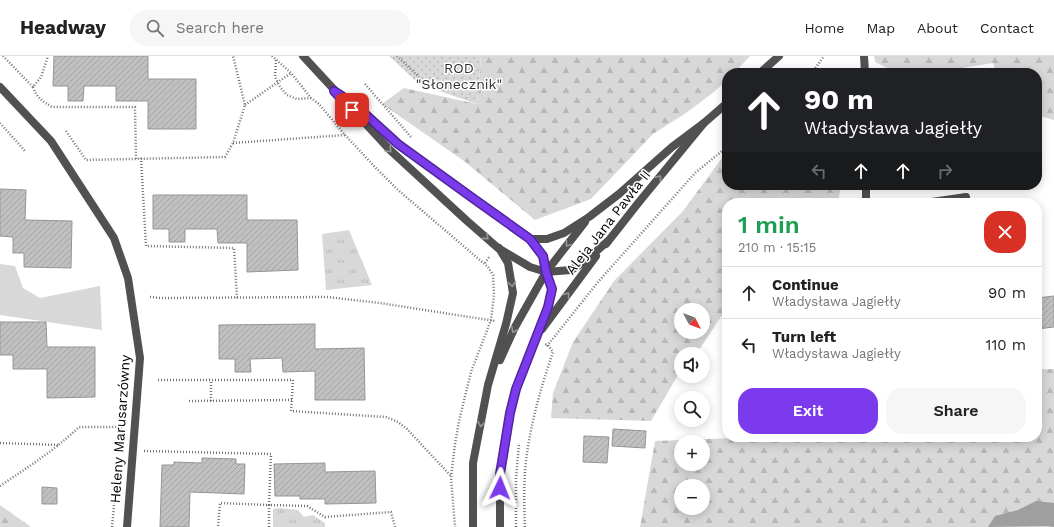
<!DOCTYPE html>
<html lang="en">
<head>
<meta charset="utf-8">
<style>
  body { margin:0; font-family:"Work Sans",sans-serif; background:#f6f6f6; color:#222; height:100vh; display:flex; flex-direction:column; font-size:15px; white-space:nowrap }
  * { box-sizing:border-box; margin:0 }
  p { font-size:13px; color:#767676 }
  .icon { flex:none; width:22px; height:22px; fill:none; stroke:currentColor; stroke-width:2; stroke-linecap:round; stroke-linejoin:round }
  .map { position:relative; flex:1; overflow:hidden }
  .sheet { position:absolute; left:722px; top:142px; width:320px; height:244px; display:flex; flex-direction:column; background:#fff; border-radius:16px; box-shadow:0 2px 10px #0003 }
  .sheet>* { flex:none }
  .guide { position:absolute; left:722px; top:12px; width:320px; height:122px; border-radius:16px; box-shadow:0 2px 10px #0003; background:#202124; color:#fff; overflow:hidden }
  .needle { width:26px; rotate:131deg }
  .fabs { position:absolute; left:674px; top:247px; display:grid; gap:8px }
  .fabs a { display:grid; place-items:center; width:36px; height:36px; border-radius:50%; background:#fff; box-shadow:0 2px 10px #0003; font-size:20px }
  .pin { position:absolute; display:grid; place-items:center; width:34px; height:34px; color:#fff; margin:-17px; border-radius:8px; box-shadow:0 2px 6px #0006 }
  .me { position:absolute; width:44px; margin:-22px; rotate:2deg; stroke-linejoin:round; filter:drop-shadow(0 0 3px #0008) }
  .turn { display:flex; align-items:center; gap:14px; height:84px; padding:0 16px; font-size:18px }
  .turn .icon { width:52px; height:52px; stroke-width:2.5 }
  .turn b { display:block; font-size:28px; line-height:34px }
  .lanes { display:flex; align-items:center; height:38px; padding:0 16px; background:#0003; justify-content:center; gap:20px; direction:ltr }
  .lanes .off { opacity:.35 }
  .round { display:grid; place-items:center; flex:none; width:42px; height:42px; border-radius:16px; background:#f6f6f6 }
  .overview { display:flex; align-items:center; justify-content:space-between; height:68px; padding:0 16px }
  h1 { font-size:24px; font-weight:600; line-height:30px; color:#1e9e55 }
  .action { display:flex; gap:8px; margin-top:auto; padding:8px 16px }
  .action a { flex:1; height:46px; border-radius:16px; background:#7c3aed; color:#fff; font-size:16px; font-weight:600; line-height:46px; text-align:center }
  .action a+a { background:#f6f6f6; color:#222 }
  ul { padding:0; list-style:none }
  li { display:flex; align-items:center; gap:12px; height:52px; padding:0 16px; border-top:1px solid #e0e0e0 }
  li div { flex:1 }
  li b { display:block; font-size:15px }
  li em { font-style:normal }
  header { display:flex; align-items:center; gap:24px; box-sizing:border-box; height:56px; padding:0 20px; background:#fff; border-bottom:1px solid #e0e0e0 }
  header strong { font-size:19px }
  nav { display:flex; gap:22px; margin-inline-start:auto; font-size:14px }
  .search { width:280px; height:36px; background:#f6f6f6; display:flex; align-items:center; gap:10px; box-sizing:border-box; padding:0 14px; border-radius:16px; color:#767676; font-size:15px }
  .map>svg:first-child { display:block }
</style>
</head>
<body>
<header>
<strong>Headway</strong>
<div class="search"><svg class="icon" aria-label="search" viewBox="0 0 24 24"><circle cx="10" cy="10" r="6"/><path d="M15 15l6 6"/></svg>Search here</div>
<nav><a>Home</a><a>Map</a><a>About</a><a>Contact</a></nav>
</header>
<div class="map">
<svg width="1054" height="471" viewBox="0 0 1054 471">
  <defs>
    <pattern id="forest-firs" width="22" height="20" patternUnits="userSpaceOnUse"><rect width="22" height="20" fill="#d8d8d8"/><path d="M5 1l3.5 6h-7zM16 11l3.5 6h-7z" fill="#b8b8b8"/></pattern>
    <pattern id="park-tufts" width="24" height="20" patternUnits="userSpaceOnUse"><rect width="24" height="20" fill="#d8d8d8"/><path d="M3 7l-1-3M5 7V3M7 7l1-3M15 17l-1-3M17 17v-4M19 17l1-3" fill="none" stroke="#b8b8b8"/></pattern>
    <pattern id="garden-dots" width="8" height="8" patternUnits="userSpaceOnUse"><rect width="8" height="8" fill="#d8d8d8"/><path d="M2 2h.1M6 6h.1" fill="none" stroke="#b8b8b8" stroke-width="1.8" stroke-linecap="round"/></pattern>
    <pattern id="building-hatch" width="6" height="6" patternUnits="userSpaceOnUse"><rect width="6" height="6" fill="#c0c0c0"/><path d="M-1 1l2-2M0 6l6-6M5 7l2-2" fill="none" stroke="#a3a3a3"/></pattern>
  </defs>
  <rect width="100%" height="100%" fill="#fff"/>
  <path fill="#d8d8d8" d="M0 208 15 210 23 232 40 242 100 230 102 274 0 259Z"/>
  <g fill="url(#forest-firs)" fill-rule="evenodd">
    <path d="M481 0H750L734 17H727V24L714 36 686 57 653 78 591 143 535 164 464 105 382 48 404 32 477 48Z"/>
    <path d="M874 0H1054V64L1037 59V17H996L993 7 931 17H897L875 6Z"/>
    <path d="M727 98V129H841L838 147H727V253H726L701 291 695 298H681V315L678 319 651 365 551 362 553 337 573 286 614 225 683 155 722 102ZM681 254H703V276H681Z"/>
    <path d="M1037 313H1054V471H640L655 385 760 381H1037ZM681 386H703V408H681ZM681 430H703V452H681Z"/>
    <path d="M0 449 31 471H0Z"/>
  </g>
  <g fill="url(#park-tufts)">
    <path d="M349 174 372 229 326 234 322 178Z"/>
    <path d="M279 452 298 454 304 461 313 459 325 467V471H273V453Z"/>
  </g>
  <path fill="url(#garden-dots)" d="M389 0H481L477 48 419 28Z"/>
  <path fill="#9f9f9f" d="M1036 445 1054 447V471L1047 470 988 471 995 460 1018 454Z"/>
  <g fill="url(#building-hatch)" stroke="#959595">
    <path d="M54 0H148V23H196V73H148V45H116V30H84L83 45H68V30H53Z"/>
    <path d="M0 133 26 134 25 164 72 165 71 212 24 211V197H13V181L0 180Z"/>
    <path d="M153 139H247V164H297L298 214 247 216V187H218L217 173H185V186H169V173H153Z"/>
    <path d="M1054 240V271L1037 273V242Z"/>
    <path d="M0 266H46L47 291H95V341L47 342V313H13V299H0Z"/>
    <path d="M315 268V293L364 292 365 344H315V315L283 316 282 302 250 303 251 316H235V303H219V269Z"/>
    <path d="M613 373 646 375 645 392 612 390Z"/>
    <path d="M584 380 609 381 607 407 583 406Z"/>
    <path d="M202 402 236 403V408H245L244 438 190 436 189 471H160L162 409H174V406L202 407Z"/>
    <path d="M325 407V416L375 415 376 447 325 448V443H300V440H275L274 408Z"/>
    <path d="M42 431 57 432V448H42Z"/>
  </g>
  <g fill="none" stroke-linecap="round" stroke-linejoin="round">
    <g stroke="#737373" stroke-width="2.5" stroke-dasharray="1 2" stroke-linecap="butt">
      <path d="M3 0 33 31 41 21 48 0"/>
      <path d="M272 0 291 17 311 42 319 48 345 79 375 111 398 134 488 211 493 219 494 239 491 264 471 316 459 365 455 388 451 421 455 471"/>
      <path d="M397 0 419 21"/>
      <path d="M276 4 275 21 280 31 287 39 297 43 311 42"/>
      <path d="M812 17 824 0"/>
      <path d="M365 28 411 81"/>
      <path d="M33 31C37 42 42 45 52 51H135L136 103"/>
      <path d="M245 49 291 17"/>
      <path d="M0 67 25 95"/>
      <path d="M66 75 86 104 225 101 233 87 245 49 233 0"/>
      <path d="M233 87 345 79"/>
      <path d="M141 102 146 190 234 192 237 242"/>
      <path d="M485 207 490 200"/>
      <path d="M150 241 161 242 327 241 380 247 495 265"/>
      <path d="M547 290 598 226 695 117 727 91"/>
      <path d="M158 324H293L291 355 386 361 398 366 407 373 451 420"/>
      <path d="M189 345 292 344"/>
      <path d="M211 345V324"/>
      <path d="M0 387 59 389"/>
      <path d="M144 395 271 398 269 449 220 447 218 471"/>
      <path d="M0 430C28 411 54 395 79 371H122V373"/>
      <path d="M112 471 115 438"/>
      <path d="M269 471V449L307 450 325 461 391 456 395 471"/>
      <path d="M516 471V422L519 387"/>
      <path d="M525 471C524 453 524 434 525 416 528 376 540 334 553 296L548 289 545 288"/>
    </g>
    <g stroke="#515151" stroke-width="8">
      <path d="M864 0 865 17"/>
      <path d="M0 31 51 85 114 182 128 222 140 302 127 471"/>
      <path d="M866 129V147"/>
      <path d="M925 147 966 141"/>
    </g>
    <g stroke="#515151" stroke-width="8">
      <path d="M303 0 390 94 466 164 498 192 530 211 546 216 571 214 584 206 608 185"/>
      <path d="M760 17 779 0"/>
      <path d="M334 35 354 48 398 88 474 143 531 183 543 200 546 216 552 233 548 251 516 333 510 357 500 417V471"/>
      <path d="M531 183H547L564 177 589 161 619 138 672 91 704 67 727 47"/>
      <path d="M606 188 639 146 704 67"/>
      <path d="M542 273 596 200"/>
      <path d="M500 304 515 271 546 216 585 166"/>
      <path d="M473 471V407L488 329 506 268 513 237 508 207 499 192"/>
    </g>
  </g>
  <defs><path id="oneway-chevron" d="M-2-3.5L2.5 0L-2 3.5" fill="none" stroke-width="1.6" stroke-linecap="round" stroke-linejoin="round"/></defs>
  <g stroke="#979797">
    <use href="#oneway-chevron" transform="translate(389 94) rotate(45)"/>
    <use href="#oneway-chevron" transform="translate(659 122) rotate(-50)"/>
    <use href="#oneway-chevron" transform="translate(486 181) rotate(40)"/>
    <use href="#oneway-chevron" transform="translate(568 188) rotate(128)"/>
    <use href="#oneway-chevron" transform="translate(512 228) rotate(82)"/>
    <use href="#oneway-chevron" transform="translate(567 239) rotate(-54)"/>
    <use href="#oneway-chevron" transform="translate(514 274) rotate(117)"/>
    <use href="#oneway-chevron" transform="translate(481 368) rotate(101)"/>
  </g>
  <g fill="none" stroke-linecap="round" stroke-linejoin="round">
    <defs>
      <path id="route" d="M352 54 334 35 354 48 398 88 474 143 530 183 543 200 546 216 552 233 548 251 516 333 510 357 500 418V432"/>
    </defs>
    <use href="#route" stroke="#51269a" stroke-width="10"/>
    <use href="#route" stroke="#7c3aed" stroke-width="7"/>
  </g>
  <g text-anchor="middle" stroke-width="3" stroke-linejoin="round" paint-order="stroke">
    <g font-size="14" fill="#2f2f2f" stroke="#fff">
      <text x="459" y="17">ROD<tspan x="459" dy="16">"Słonecznik"</tspan></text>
    </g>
    <g font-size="14" fill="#000" stroke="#fff">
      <text transform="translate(608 166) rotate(-52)" y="5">Aleja Jana Pawła II</text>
      <text transform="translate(120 373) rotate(-86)" y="5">Heleny Marusarzówny</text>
    </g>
  </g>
</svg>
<div class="fabs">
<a><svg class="needle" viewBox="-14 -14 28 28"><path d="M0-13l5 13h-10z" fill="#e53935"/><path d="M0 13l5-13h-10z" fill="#767676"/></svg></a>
<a><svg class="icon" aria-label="sound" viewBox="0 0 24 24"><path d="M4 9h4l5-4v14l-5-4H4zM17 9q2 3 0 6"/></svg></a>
<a><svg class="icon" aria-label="search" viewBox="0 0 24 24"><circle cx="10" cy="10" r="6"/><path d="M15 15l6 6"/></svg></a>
<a>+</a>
<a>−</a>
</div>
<div class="pin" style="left:352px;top:54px;background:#d93025"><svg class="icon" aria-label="arrive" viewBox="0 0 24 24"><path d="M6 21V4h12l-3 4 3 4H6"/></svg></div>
<svg class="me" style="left:500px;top:432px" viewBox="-20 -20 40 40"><path d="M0-17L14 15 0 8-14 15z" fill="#7c3aed" stroke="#fff" stroke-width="4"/></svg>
<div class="guide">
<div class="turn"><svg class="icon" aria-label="ahead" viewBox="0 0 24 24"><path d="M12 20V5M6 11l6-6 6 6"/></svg><div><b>90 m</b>Władysława Jagiełły</div></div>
<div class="lanes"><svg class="icon off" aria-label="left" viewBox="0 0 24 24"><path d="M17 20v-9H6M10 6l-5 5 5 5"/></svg><svg class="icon" aria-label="ahead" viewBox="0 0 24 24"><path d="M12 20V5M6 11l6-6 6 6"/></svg><svg class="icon" aria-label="ahead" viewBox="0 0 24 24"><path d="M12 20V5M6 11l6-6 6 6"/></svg><svg class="icon off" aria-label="right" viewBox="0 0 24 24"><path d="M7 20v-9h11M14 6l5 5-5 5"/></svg></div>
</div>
<section class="sheet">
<div class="overview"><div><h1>1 min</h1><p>210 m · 15:15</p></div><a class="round" style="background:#d93025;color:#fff"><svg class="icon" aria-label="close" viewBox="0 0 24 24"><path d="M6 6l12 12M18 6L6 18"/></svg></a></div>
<ul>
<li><svg class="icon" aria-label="ahead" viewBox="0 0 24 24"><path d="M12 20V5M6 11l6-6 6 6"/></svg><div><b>Continue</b><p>Władysława Jagiełły</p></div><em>90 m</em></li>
<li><svg class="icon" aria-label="left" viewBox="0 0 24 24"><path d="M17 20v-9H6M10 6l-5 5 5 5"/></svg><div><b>Turn left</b><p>Władysława Jagiełły</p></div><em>110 m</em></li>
</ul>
<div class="action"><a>Exit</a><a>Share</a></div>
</section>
</div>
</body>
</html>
